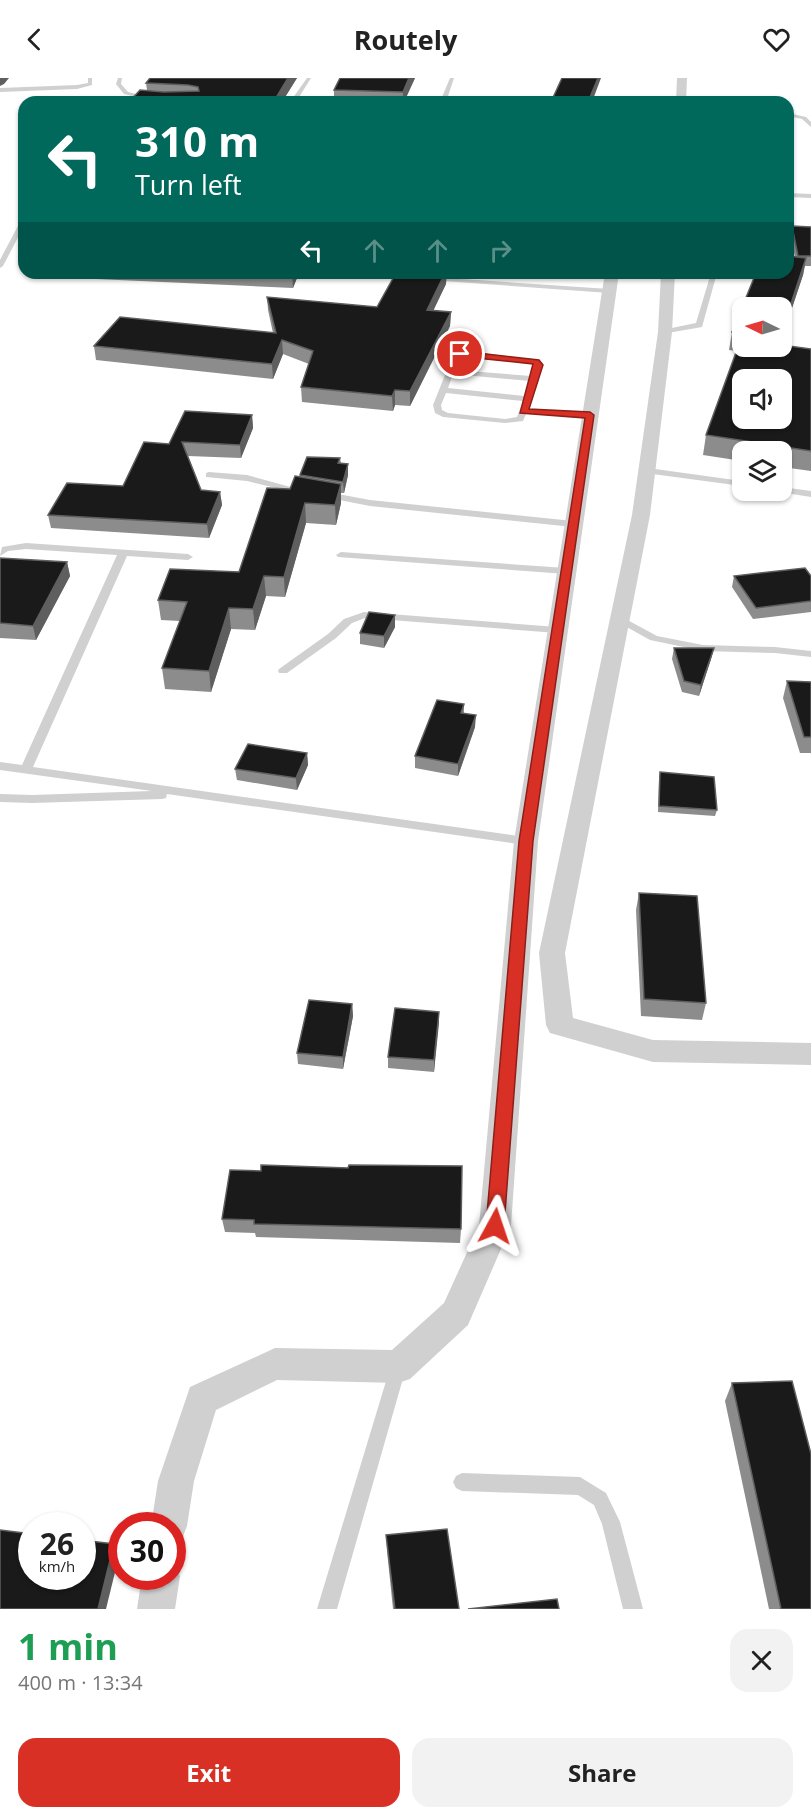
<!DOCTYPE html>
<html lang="en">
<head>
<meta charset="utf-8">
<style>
  body { margin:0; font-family:"Open Sans",sans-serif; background:#f2f2f2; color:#222; height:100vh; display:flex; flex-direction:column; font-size:22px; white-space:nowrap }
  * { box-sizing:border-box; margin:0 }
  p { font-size:20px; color:#767676 }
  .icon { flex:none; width:33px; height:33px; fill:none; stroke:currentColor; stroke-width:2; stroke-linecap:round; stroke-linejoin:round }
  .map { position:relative; height:1531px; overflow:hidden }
  .panel { display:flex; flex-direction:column; background:#fff; flex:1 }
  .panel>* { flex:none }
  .guide { position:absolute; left:18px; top:18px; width:776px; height:183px; border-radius:18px; box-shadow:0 2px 4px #0004; background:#00695c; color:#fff; overflow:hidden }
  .needle { width:39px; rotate:275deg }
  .tools { position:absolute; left:732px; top:219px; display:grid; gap:12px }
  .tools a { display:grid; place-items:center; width:60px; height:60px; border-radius:12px; background:#fff; box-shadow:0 2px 4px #0004; font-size:30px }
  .speed { position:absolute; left:18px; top:1434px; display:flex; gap:12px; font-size:30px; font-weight:700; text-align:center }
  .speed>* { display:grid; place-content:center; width:78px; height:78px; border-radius:50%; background:#fff; box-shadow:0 2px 4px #0004; line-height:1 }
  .speed small { font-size:15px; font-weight:400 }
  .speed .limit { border:9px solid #d22; background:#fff; color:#111 }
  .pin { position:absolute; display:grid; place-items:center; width:51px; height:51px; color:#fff; margin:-26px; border:3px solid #fff; border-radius:50%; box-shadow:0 2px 6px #0007 }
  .me { position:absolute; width:66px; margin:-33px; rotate:5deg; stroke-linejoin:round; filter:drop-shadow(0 0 4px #0008) }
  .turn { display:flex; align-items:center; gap:21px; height:126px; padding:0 18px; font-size:27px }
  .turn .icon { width:78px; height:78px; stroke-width:2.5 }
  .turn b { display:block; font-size:42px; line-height:51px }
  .lanes { display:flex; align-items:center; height:57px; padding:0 18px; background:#0003; justify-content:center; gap:30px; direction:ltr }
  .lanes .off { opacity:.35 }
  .round { display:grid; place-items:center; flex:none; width:63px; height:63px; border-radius:18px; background:#f2f2f2 }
  .summary { display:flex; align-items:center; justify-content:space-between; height:102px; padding:0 18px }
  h1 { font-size:36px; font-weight:700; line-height:45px; color:#1e9e55 }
  .cta { display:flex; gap:12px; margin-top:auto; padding:12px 18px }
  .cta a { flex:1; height:69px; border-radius:18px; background:#d93025; color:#fff; font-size:24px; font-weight:700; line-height:69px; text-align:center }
  .cta a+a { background:#f2f2f2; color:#222 }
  header { display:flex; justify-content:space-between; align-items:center; height:78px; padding:0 18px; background:#fff; font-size:27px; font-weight:700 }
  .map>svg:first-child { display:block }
</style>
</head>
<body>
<header><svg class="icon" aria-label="back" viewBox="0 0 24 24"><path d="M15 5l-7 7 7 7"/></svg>Routely<svg class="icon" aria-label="heart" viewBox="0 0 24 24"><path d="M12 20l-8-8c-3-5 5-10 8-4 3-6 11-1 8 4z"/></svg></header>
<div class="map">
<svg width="811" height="1531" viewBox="0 0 811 1531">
  <rect width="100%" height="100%" fill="#fff"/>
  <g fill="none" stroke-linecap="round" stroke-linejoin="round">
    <g fill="#d0d0d0" fill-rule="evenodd">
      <path d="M88 0H92V7L77 11 0 14V10L77 7 88 5Z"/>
      <path d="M118 0H122L121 6 128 14 153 20 150 22 124 16 116 6Z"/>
      <path d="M307 0H311L296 24H290Z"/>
      <path d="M450 0H454L446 24H440Z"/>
      <path d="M788 35 806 39 811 44V49L802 41 788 38Z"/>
      <path d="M788 115 811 116V120L788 119Z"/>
      <path d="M24 140V148L3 188 0 190V182L21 142Z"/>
      <path d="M347 195 410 197 413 199 410 201 350 197Z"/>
      <path d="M711 195H717L702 249 662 256V252L696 245Z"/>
      <path d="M431 199 609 211 612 213 609 215 429 202 428 201Z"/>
      <path d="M465 273 539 282 543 287 528 331 590 335 594 337 590 339 526 336 523 343 505 345 443 339 435 335 433 327 453 277ZM465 277 534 286 535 287 531 298 455 292 460 278ZM453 296 530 303 524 318 448 310ZM446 315 523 323 517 339 505 341 448 335 442 332 441 327Z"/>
      <path d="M648 390 742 403V408L645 395V391Z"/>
      <path d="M209 394 247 397 305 413 301 416 247 403 206 399V395Z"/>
      <path d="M782 409 811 413V419L779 414 778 412H782Z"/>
      <path d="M327 414 370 422 573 443 578 446 573 449 370 428 324 419 323 417Z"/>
      <path d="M26 465 188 476 193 479 188 482 127 478 33 689 526 759 532 763 526 767 167 716 166 720 162 721 32 725 0 724V716L32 717 152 713 0 692V684L22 687 117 477 26 471 8 473 0 478 2 469Z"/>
      <path d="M341 474 566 490 571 493 566 496 338 479 336 477Z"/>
      <path d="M364 534 557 549 562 552 557 555 365 540 352 545 336 560 287 595H279L278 593 279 591 328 556 344 541Z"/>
      <path d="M620 538 657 558 703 567 775 569 811 573V579L775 575 703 573 650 562 616 543 615 541Z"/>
      <path d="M398 1282 404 1284 406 1290 337 1531H317L390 1290 392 1284Z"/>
      <path d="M462 1395 580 1399 606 1415 620 1444 643 1531H623L602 1446 594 1427 578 1417 462 1413 456 1410 453 1404 456 1398Z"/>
    </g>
    <g fill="#d0d0d0" fill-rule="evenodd">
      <path d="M677 0H687L686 24H676Z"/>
      <path d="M605 195H619L538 763 511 1148 468 1247 410 1301 398 1305 277 1302 216 1332 194 1403 187 1448 182 1461 172 1465V1448H151L158 1403 190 1309 275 1270 392 1272 444 1225 479 1148 514 763Z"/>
      <path d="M661 195H675L672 254 650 437 565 875 573 940 653 962 811 965V987L653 984 550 955 546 947 539 875 632 437 658 254Z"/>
      <path d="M172 1484 180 1498 175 1531H137L142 1498H172Z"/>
    </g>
  </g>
  <g fill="#8c8c8c" fill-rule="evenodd">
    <path d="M150 0H297L282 24H129L147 12 146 5Z"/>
    <path d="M340 0H415L404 24H334V12Z"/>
    <path d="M792 148 811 149V188H805L803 197 782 260V230H742V268H782V267L811 271V393L782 389V374H742V383L703 377 706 357 737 273 729 272 732 254 756 195H788V178L795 179 790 157ZM742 302H782V340H742Z"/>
    <path d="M52 195H299L293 210 53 199Z"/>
    <path d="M396 195H452L450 198 446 197V206L433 232 451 234 450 248 410 328 395 327 393 333 302 324 301 309 309 286 283 276 273 301 96 282 94 268 273 255 268 232 267 219 377 229Z"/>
    <path d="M252 337 253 350 241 380 188 378 201 412 220 414 222 427 209 460 51 450 48 437 123 408 169 366Z"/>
    <path d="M340 380 341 385 348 397 344 415H341V425L336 447 306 445 285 519 266 518 255 552 231 551 211 614 165 611 162 590 180 543 161 542 158 522 239 494 290 411 300 399V397Z"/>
    <path d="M0 480 67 484 70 498 36 562 0 560Z"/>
    <path d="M734 498H811V534L753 541 732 509Z"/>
    <path d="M395 537V549L384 570 360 566V555Z"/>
    <path d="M674 570H714L711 581 699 618 682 614 672 581Z"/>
    <path d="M787 603 811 604V675H800L783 620Z"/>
    <path d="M464 626V635L475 649 458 698 415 690V678Z"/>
    <path d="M307 675 308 687 297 712 237 702 235 691Z"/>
    <path d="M660 694 717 732 715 738 658 734 659 700Z"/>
    <path d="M639 815 706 925 702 942 641 938 636 832Z"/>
    <path d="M352 926 353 938 343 991 298 986 297 975Z"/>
    <path d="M439 934 434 994 388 990V979Z"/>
    <path d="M222 1141 461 1151 460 1165 256 1159 255 1155 225 1154Z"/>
    <path d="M732 1305 811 1531H769L725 1323Z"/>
    <path d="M386 1457 459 1531H393L387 1473Z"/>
  </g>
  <g fill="#5f5f5f">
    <path d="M0 0H9L4 6 0 8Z"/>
    <path d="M288 0H297L282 24H274Z"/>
    <path d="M409 0H415L404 24H403V14Z"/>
    <path d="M598 0H601L592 24H588Z"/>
    <path d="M806 180 803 197 782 260V253Z"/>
    <path d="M292 195H299L293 210Z"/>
    <path d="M445 195H447L446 206 427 246V232Z"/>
    <path d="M451 234 450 248 410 328V313Z"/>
    <path d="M282 262 283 276 273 301 272 286Z"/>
    <path d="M395 312V327L393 333 392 318Z"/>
    <path d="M252 337 253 350 241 380 240 367Z"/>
    <path d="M348 386V397L344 415 343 404Z"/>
    <path d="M341 406V425L336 447 335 427Z"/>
    <path d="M220 414 222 427 209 460 207 446Z"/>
    <path d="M305 425 306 445 285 519 284 499Z"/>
    <path d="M67 484 70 498 36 562 33 548Z"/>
    <path d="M264 498 266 518 255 552 253 531Z"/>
    <path d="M229 530 231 551 211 614 209 593Z"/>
    <path d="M395 537V549L384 570V558Z"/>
    <path d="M714 570 711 581 699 618 701 607Z"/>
    <path d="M476 637 475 649 458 698V686Z"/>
    <path d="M307 675 308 687 297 712 296 700Z"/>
    <path d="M352 926 353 938 343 991V979Z"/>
    <path d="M439 934V945L434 994V982Z"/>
    <path d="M114 1466 119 1478 106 1531H98Z"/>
  </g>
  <g fill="#1a1a1a" stroke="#5f5f5f" stroke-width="1.5" fill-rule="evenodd">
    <path d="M150 0H288L274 23 277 24H129L140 12 164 14 199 13 198 9 188 7 146 5Z"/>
    <path d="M340 0H409L403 14 334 12Z"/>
    <path d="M562 0H598L588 24H551Z"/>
    <path d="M792 148 811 149V178H798Z"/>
    <path d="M788 178 806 180 782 253V230H742V255L732 254 756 195H788Z"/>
    <path d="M396 195H445L427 232 451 234 410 313 395 312 392 318 301 309 313 273 282 262 272 286 94 268 120 239 276 255 267 219 377 229Z"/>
    <path d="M742 258V268H782V267L811 271V373L706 357ZM742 302H782V340H742Z"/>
    <path d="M185 333 252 337 240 367 182 364 201 412 220 414 207 446 48 437 67 405 123 408 144 364 169 366Z"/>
    <path d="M307 379 340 380 338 385 348 386 343 404 300 397Z"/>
    <path d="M295 398 341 406 335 427 305 425 284 499 264 498 253 531 229 530 209 593 162 590 187 524 158 522 170 491 239 494 267 410 290 411Z"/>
    <path d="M0 480 67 484 33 548 0 545Z"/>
    <path d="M805 490 811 498V523L756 530 734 498Z"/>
    <path d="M369 534 395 537 384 558 360 555Z"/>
    <path d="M674 570H714L701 607 684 603Z"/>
    <path d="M787 603 811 604V659H804Z"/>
    <path d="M437 622 464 626 461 635 476 637 458 686 415 678Z"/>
    <path d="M248 666 307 675 296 700 235 691Z"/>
    <path d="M660 694 714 699 717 732 659 728Z"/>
    <path d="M639 815 697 818 706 925 644 921Z"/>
    <path d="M309 922 352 926 343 979 297 975Z"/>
    <path d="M395 930 439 934 434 982 388 979Z"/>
    <path d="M261 1087 348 1090 349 1087 462 1088 461 1151 254 1146V1142L222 1141 230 1092 261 1093Z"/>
    <path d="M792 1303 811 1376V1531H781L732 1305Z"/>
    <path d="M447 1451 459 1531H395L386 1457Z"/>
    <path d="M0 1452 32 1456V1498H82V1462L114 1466 98 1531H0Z"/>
    <path d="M557 1521 559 1531H468Z"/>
  </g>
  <path fill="#d93025" stroke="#8d1f18" stroke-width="1.5" d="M460 273 539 282 543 287 529 331 590 334 594 337 533 763 504 1148 501 1153 495 1155 489 1153 486 1148 519 763 585 340 520 335 533 286 457 278 456 276Z"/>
</svg>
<div class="tools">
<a><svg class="needle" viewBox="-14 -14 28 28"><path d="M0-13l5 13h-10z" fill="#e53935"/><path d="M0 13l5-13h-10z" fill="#767676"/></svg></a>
<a><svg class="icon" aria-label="sound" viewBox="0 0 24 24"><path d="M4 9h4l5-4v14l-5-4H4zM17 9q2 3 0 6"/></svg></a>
<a><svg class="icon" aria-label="layers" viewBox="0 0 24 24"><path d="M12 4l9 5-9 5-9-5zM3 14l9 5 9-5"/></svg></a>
</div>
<div class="speed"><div>26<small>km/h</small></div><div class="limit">30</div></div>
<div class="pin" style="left:460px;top:276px;background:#d93025"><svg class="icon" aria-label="arrive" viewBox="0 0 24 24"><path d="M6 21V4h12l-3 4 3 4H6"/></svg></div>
<svg class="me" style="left:495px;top:1148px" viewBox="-20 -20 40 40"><path d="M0-17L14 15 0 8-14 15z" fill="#d93025" stroke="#fff" stroke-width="4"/></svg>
<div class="guide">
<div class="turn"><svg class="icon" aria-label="left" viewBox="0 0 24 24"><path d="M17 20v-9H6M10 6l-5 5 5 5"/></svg><div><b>310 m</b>Turn left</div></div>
<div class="lanes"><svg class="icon" aria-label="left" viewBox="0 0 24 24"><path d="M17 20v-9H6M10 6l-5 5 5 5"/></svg><svg class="icon off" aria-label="ahead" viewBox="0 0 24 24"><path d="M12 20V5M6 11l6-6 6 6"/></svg><svg class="icon off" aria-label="ahead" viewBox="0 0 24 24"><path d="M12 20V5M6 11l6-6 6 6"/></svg><svg class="icon off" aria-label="right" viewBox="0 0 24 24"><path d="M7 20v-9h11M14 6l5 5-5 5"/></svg></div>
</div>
</div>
<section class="panel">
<div class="summary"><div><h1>1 min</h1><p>400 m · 13:34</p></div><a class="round"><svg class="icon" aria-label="close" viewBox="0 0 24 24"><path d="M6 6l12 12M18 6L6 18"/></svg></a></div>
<div class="cta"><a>Exit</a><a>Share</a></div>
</section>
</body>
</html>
